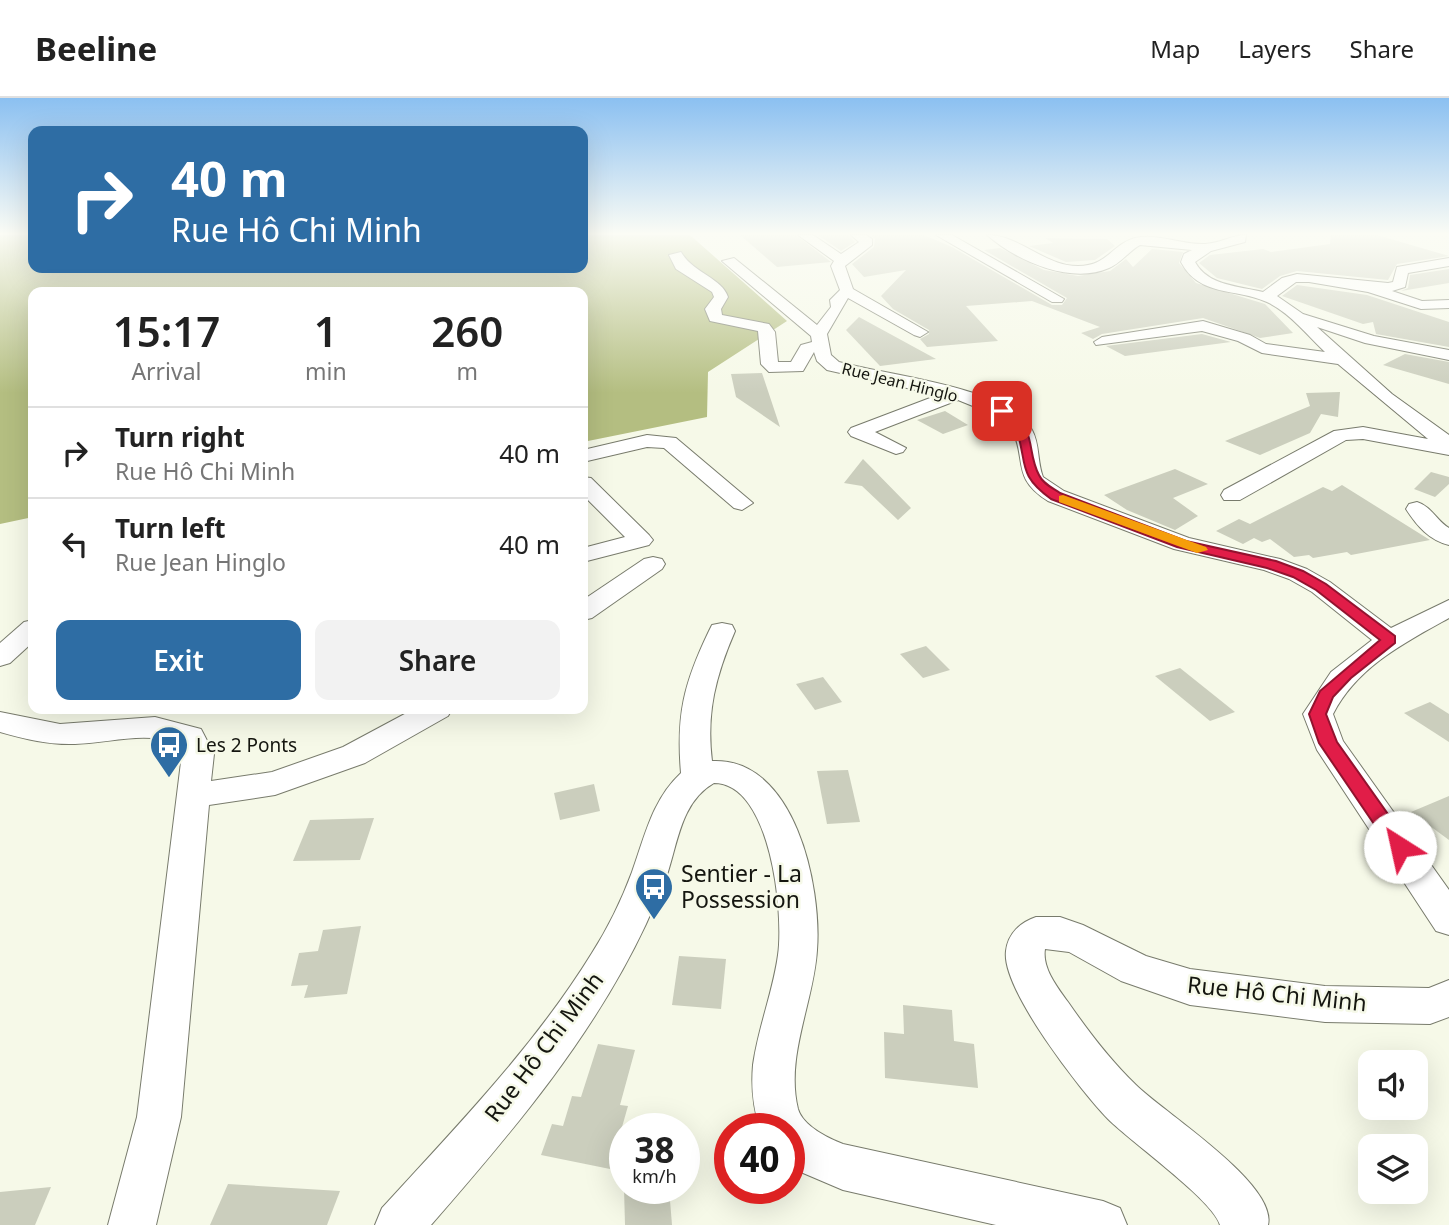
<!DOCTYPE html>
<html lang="en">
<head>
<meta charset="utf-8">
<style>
  body { margin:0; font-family:"Noto Sans",sans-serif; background:#f2f2f2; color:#222; height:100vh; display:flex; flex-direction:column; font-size:26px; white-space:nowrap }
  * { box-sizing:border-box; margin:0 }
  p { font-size:23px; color:#767676 }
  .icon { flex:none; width:38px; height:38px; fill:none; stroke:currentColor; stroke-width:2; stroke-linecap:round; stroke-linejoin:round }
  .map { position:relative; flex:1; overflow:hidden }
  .side { position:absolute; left:28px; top:189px; width:560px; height:427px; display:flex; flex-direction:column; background:#fff; border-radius:14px; box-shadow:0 7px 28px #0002 }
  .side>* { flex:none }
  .banner { position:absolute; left:28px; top:28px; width:560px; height:147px; border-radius:14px; box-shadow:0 7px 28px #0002; background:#2e6da4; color:#fff; overflow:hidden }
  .buttons { position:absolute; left:1358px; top:952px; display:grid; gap:14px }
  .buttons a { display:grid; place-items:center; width:70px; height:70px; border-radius:14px; background:#fff; box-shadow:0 7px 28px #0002; font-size:35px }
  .speed { position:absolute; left:609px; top:1015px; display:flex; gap:14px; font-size:35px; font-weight:700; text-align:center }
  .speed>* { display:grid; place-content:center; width:91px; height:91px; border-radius:50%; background:#fff; box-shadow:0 7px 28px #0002; line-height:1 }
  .speed small { font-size:18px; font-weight:400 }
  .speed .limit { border:10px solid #d22; background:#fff; color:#111 }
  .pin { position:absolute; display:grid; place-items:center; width:60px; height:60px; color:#fff; margin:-30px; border-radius:14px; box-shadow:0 4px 10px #0006 }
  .me { position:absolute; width:77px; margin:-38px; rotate:325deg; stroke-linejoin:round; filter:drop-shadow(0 0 5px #0008) }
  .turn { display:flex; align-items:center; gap:24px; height:147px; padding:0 28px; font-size:32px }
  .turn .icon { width:91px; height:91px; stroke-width:2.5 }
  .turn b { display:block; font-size:49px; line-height:60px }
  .eta { display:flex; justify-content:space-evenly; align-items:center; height:119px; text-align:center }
  .eta b { font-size:42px; font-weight:600; line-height:49px }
  .action { display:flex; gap:14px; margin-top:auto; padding:14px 28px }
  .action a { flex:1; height:80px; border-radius:14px; background:#2e6da4; color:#fff; font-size:28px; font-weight:600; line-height:80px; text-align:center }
  .action a+a { background:#f2f2f2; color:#222 }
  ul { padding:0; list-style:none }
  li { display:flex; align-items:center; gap:21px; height:91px; padding:0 28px; border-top:2px solid #e0e0e0 }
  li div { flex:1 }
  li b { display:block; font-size:26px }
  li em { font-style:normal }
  header { display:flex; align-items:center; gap:42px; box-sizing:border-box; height:98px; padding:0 35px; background:#fff; border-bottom:2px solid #e0e0e0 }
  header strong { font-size:33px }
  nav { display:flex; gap:38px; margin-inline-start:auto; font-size:24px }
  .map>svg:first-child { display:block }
</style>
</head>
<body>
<header>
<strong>Beeline</strong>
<nav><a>Map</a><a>Layers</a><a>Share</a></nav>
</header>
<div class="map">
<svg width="1449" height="1127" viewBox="0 0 1449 1127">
  <rect width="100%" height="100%" fill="#f6f9e8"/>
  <path fill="#b4be81" d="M0 137H33V170H583V137H690L787 223 708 274 707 319 583 344V194H33V419L0 426Z"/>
  <g fill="#cbcebd">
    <path d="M740 137H796L831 164 777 169Z"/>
    <path d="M818 137H849L855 144 841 153Z"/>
    <path d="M871 137H924L952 149 1052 207H1062L1067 200 984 152 1000 150 1044 172 1078 178 1110 173 1126 161 1133 169 1152 151 1183 154 1179 165 1196 185 1265 206 1293 235 1260 240 1203 220 1102 236 1093 241 1081 235 1100 229 1032 203 966 208 998 243 927 249 920 241 929 236V232L893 211 881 198 906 172 864 179 852 166 874 149 875 141Z"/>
    <path d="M1331 137H1377L1449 158 1397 166 1388 182 1297 173 1280 178 1262 191 1217 180 1199 165 1210 157 1263 151 1271 154 1330 146Z"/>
    <path d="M1045 140 1107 141 1115 148 1095 162 1066 164 1029 148 1053 145Z"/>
    <path d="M1449 171V185L1401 193 1408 190 1410 177Z"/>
    <path d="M1297 187 1367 197 1449 224V249L1376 236 1373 224 1363 226 1282 198Z"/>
    <path d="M859 219 936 261 880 268 846 232Z"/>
    <path d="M1202 236 1231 244 1125 258 1106 248Z"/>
    <path d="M1405 256 1449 264V286L1383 267Z"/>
    <path d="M762 275 780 329 736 299 731 276Z"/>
    <path d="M1340 294 1338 319 1321 316 1310 335 1260 357 1225 343 1310 308 1306 295Z"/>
    <path d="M945 313 968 327 943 336 917 322Z"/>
    <path d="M863 361 911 410 898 422 862 388 844 385Z"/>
    <path d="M1175 371 1208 386 1173 400 1198 418 1175 432 1127 412 1104 397Z"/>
    <path d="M1431 374 1449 379V386L1435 399 1414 391Z"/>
    <path d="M1342 387 1430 442 1351 457 1347 454 1313 460 1309 457 1294 459 1270 441 1262 444 1254 440 1243 446 1216 433 1239 421 1250 426 1323 389 1332 393Z"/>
    <path d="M926 548 950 572 923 580 900 556Z"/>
    <path d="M1180 570 1235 614 1210 623 1155 578Z"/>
    <path d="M823 579 842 604 815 612 796 586Z"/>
    <path d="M1430 604 1449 616V644L1404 615Z"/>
    <path d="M848 672 860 724 827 726 817 673Z"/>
    <path d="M594 686 600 713 560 722 554 695Z"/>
    <path d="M1449 698V742L1411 714Z"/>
    <path d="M374 720 360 762 293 763 310 722Z"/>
    <path d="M361 828 347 896 304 900 308 887 291 888 299 855 318 853 323 832Z"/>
    <path d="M679 858 726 861 721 911 672 907Z"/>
    <path d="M903 907 952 912 954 943 974 946 978 990 885 980 884 934 904 936Z"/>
    <path d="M598 946 635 952 620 1007 628 1008 610 1071 541 1057 552 1026 563 1028 572 998 581 999Z"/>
    <path d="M228 1086 340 1093 327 1127H210Z"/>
    <path d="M51 1089 35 1127H0V1094Z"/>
    <path d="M624 1090H669L672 1127H625Z"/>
  </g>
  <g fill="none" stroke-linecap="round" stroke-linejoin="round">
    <defs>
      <g id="minor">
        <path d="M798 137H813L841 156 859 144 851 137H866L872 141V147L845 168 853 191 928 234 920 239 914 237 848 200 827 236 831 257 839 264C885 277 1010 289 1032 332 1040 346 1037 364 1043 379L1064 393 1189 440 1280 461 1307 471 1330 484 1391 530 1449 502V520C1404 545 1357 569 1333 616L1343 643 1449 792V837L1436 833 1317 652 1303 616 1331 574 1372 542 1312 494 1289 481 1264 472 1174 451 1048 403C1010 379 1028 362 1011 329L995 317 958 302 875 334 906 350 903 354 896 356 851 338 848 334 851 330 938 297 827 272 817 263 814 254 803 273 769 274 761 266 758 233 710 223 705 211 714 199 712 194 676 171 669 157 681 154C693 175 722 180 728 199L721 211 722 217 769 226 775 234 778 264H791L801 247 812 244 811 238 722 163 734 160 817 227 831 209 830 202 840 192 831 168 834 163Z"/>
        <path d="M936 137H952L1064 201 1062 204H1052Z"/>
        <path d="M987 137C1020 137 1044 168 1078 168 1108 168 1112 146 1135 140 1157 135 1183 147 1205 146 1221 145 1232 137 1246 137L1245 144 1211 153 1195 164C1208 188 1239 188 1263 194L1282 180 1297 176 1388 185 1393 184 1397 169 1449 160V168L1408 175 1405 189 1392 193 1422 203 1449 202V210L1421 211 1368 194 1309 184H1296L1277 198 1303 216 1374 238 1449 252V262L1365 245 1317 229 1392 296 1449 337V357L1363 341 1346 342 1240 402H1224L1221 397 1224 392 1334 333 1363 329 1428 341 1338 266 1262 255 1238 243 1202 233 1096 247 1094 244 1102 239 1203 223 1250 237 1266 246 1325 254C1307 237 1290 215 1267 204 1236 190 1199 199 1181 164L1184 156 1192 152 1140 147C1129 153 1121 165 1109 170 1071 187 1017 163 987 137Z"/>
        <path d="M647 337 676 340 753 405 742 412 734 410 664 350 647 349 583 364V352Z"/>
        <path d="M583 379 591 380 649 437 653 442 649 447 583 464V450L625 439 583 397Z"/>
        <path d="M1417 404C1431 408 1437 423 1449 430V447C1429 442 1417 428 1406 411L1409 406Z"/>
        <path d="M653 459 662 461 665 466 662 471 592 520 583 522V502L644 461Z"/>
        <path d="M33 522V544L10 565 0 568V545L24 524Z"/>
        <path d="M722 525 732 527 735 533C716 577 706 614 712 663 795 659 822 789 817 852 814 904 785 958 798 1011 803 1028 828 1040 843 1046L1103 1103 1120 1110 1127 1127H996L843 1092 789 1069V1031H760C753 1009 751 990 753 967 758 930 773 894 778 857 784 815 771 685 714 685 681 704 678 744 667 777 661 793 653 810 646 826 593 939 513 1033 431 1127H375L382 1110C456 1029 534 949 592 855 608 830 622 801 632 774 645 738 652 702 681 675 676 617 684 585 709 533L712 527Z"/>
        <path d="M414 611H452L448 618 365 665 275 697 209 707 181 1019 156 1127H108L137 1019 182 656 178 645C143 633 110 645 75 646 49 647 25 641 0 634V614L60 626 155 619 201 631 214 656 211 683 272 674 343 649Z"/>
        <path d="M1036 819H1060L1083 827 1146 858 1190 871 1325 888 1429 890 1449 882V919L1430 926 1325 924 1190 907 1121 883 1069 854 1045 851C1042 870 1057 889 1068 904 1088 933 1110 962 1136 987 1163 1014 1278 1086 1268 1127H1220C1213 1102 1131 1044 1108 1021 1081 993 1001 891 1006 853 1008 835 1021 824 1036 819Z"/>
      </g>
    </defs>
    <use href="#minor" stroke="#787b6c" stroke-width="2"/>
    <use href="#minor" fill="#fff" fill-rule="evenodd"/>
  </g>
  <linearGradient id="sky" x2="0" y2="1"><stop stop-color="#8bc0f1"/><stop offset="0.46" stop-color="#fbfcf5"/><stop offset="1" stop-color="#fbfcf5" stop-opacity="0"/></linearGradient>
  <rect width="1449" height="295" fill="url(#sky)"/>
  <path fill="#e11d48" stroke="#92132f" stroke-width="2" d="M998 311C1005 310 1007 312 1013 317 1036 333 1027 355 1039 377 1043 386 1053 390 1060 395L1186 443 1276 463 1303 473 1326 486 1395 538V545L1351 580 1333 599 1326 616 1337 644 1407 743 1410 749 1407 754H1393L1319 645 1309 616 1320 593 1380 542 1316 492 1293 479 1267 470 1177 449 1051 401C1015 375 1029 364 1015 328L998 316Z"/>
  <path fill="#f59e0b" d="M1063 397 1206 449 1208 452 1197 455 1059 404V398Z"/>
  <defs>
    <symbol id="bus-pin" viewBox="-11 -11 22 30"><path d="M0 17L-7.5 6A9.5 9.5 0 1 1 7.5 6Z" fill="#2e6da4" stroke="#f6f9e8"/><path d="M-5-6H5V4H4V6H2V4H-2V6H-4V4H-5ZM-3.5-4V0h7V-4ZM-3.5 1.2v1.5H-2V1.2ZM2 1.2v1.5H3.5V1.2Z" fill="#fff"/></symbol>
  </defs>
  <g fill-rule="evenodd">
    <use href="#bus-pin" x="147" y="625" width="44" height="60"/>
    <use href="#bus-pin" x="632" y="767" width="44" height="60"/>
  </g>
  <g text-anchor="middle" stroke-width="5" stroke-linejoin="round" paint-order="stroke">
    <g font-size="16" fill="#151610" stroke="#f6f9e8">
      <text transform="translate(900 284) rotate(14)" y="6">Rue Jean Hinglo</text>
    </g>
    <g font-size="19" fill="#151610" stroke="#f6f9e8" text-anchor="start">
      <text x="196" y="654">Les 2 Ponts</text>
    </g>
    <g font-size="23" fill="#151610" stroke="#f6f9e8" text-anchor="start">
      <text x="681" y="784">Sentier - La<tspan x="681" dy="26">Possession</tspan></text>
    </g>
    <g font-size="23" fill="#151610" stroke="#f6f9e8">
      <text transform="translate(1277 896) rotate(6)" y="8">Rue Hô Chi Minh</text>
      <text transform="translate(544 949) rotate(-53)" y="8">Rue Hô Chi Minh</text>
    </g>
  </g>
</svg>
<div class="buttons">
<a><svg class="icon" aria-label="sound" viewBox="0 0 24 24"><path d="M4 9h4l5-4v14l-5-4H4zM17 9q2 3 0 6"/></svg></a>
<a><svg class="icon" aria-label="layers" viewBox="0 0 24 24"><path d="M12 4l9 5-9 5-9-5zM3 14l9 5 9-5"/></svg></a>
</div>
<div class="speed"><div>38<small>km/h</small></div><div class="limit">40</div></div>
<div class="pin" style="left:1002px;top:313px;background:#d93025"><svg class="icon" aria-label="arrive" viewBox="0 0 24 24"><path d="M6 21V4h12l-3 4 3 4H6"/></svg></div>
<svg class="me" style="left:1400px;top:749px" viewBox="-20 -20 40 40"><circle r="19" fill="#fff"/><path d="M0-13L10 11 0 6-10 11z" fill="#e11d48"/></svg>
<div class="banner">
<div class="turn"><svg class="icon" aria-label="right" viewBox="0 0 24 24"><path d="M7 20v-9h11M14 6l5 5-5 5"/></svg><div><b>40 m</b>Rue Hô Chi Minh</div></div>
</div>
<section class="side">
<div class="eta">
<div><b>15:17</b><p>Arrival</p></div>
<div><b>1</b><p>min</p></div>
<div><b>260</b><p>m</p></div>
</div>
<ul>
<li><svg class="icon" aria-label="right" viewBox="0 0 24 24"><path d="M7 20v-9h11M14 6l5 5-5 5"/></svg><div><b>Turn right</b><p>Rue Hô Chi Minh</p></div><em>40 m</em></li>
<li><svg class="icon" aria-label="left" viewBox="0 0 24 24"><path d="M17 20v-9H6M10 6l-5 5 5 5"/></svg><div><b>Turn left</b><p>Rue Jean Hinglo</p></div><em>40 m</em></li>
</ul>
<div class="action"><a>Exit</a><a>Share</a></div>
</section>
</div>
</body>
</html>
